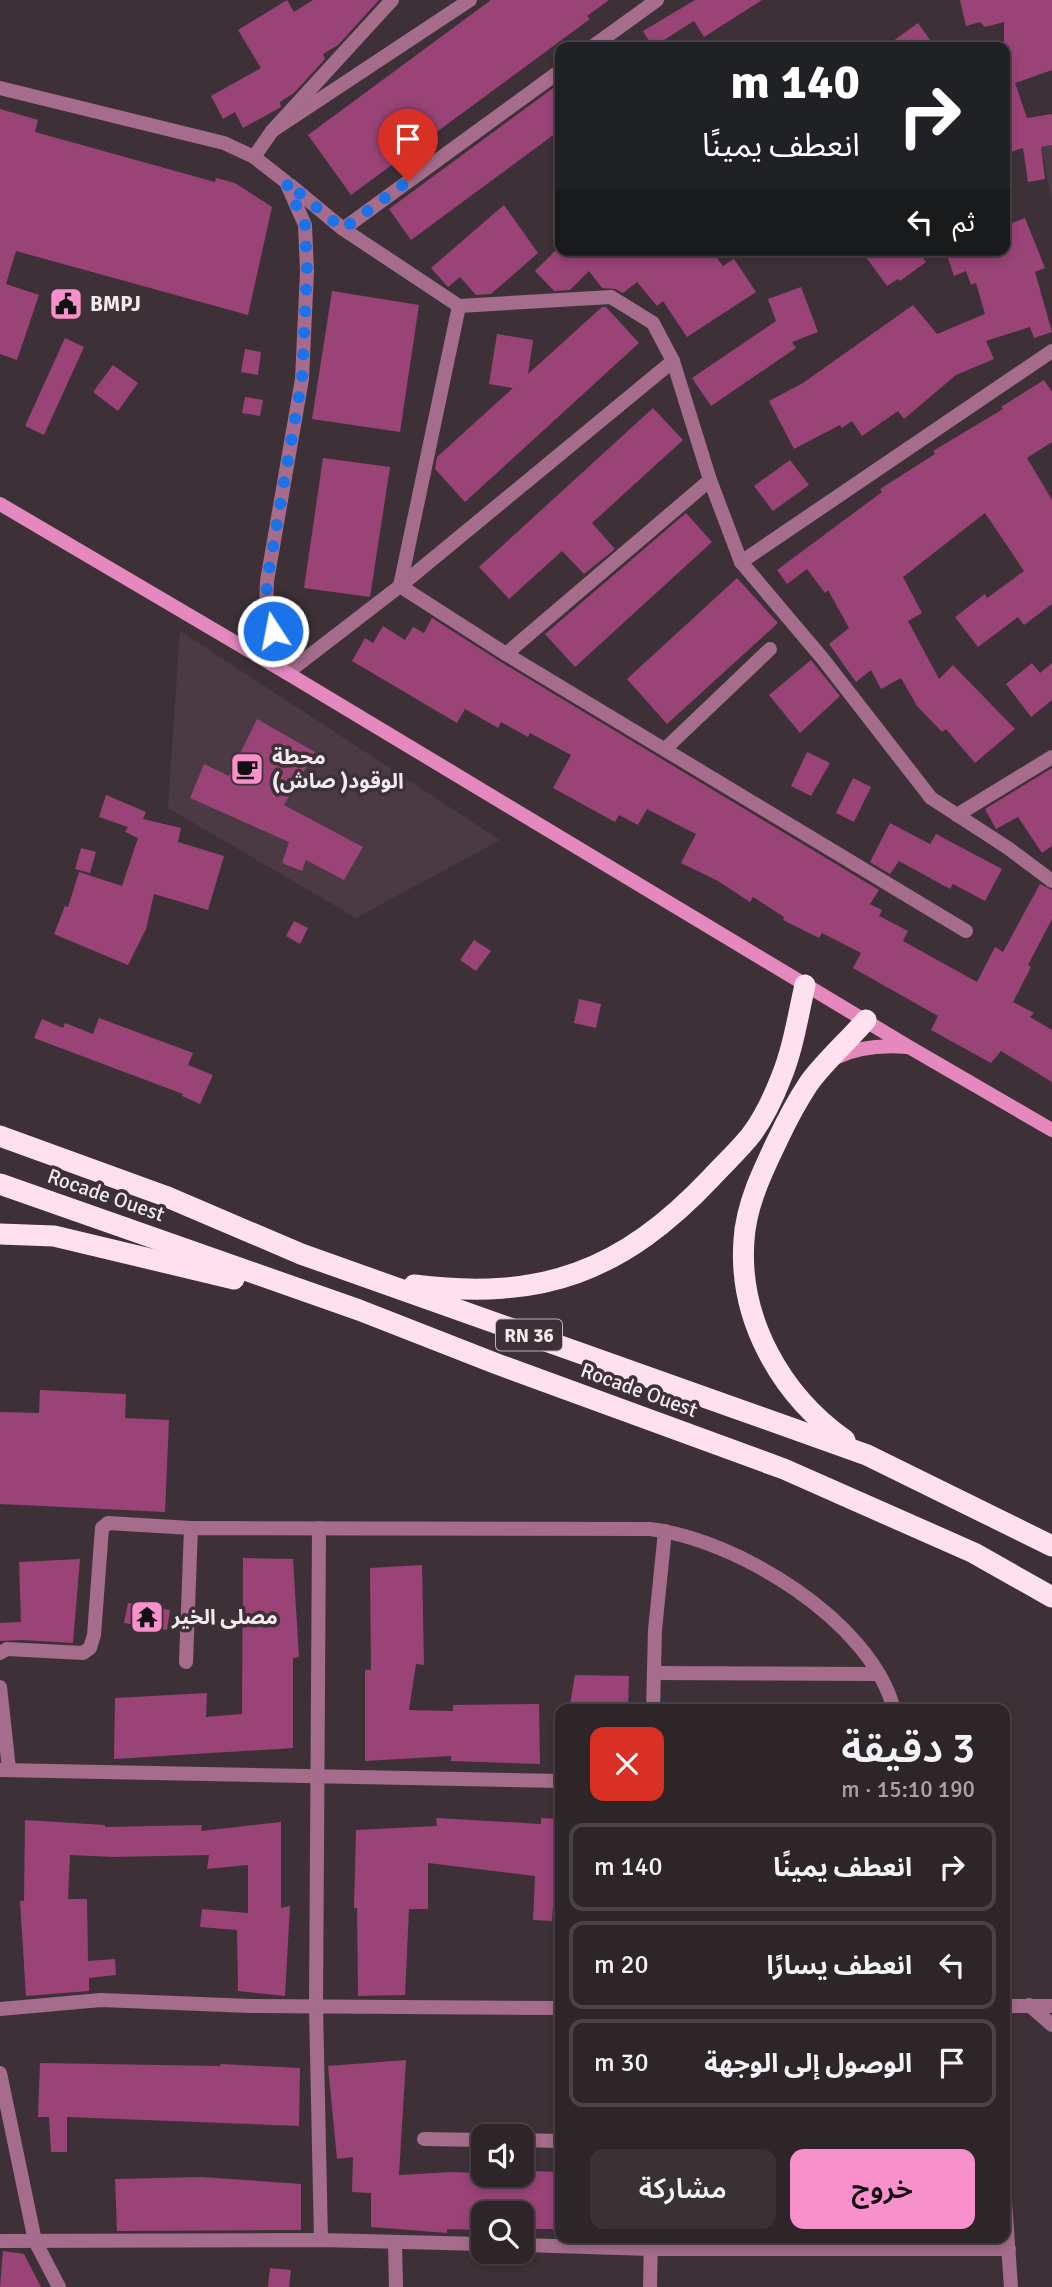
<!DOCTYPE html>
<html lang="ar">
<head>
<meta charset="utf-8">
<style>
  body { margin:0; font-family:Signika,"Noto Sans Arabic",sans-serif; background:#3a3135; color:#f1f3f6; direction:rtl; height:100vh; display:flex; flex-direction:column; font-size:26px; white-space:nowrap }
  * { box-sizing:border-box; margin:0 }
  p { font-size:23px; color:#a7a5a8 }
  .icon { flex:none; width:38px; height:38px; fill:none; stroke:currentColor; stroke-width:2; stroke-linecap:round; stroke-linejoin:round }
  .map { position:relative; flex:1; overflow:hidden; direction:ltr }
  .drawer { position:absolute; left:555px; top:1704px; width:455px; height:539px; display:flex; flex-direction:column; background:#2e2529; border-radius:14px; box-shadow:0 4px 10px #0003,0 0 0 2px #494246; direction:rtl }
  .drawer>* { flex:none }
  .top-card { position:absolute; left:555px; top:42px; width:455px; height:214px; border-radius:14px; box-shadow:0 4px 10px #0003,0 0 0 2px #494246; direction:rtl; background:#202124; color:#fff; overflow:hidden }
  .buttons { position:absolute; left:471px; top:2124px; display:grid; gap:14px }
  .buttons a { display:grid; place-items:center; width:63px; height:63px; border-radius:14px; background:#2e2529; box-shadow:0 4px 10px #0003,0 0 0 2px #494246; font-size:35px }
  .pin { position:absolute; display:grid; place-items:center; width:60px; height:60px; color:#fff; margin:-72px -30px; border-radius:50% 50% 50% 0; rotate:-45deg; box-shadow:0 0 7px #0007 }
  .pin .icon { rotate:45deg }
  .me { position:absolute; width:77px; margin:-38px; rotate:349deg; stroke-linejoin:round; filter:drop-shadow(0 0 5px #0008) }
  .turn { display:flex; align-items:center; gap:24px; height:147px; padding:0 35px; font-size:32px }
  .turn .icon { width:91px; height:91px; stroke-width:2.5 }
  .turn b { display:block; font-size:49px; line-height:60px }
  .then { display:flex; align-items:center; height:66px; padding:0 35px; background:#0003; gap:14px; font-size:26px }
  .round { display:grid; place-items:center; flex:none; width:74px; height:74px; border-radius:14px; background:#3a3135 }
  .headline { display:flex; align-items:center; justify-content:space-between; height:119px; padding:0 35px }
  h1 { font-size:42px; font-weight:600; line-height:52px }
  .cta { display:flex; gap:14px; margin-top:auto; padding:14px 35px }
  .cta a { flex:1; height:80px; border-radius:14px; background:#f890cc; color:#111; font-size:28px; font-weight:600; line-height:80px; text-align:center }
  .cta a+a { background:#3a3135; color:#f1f3f6 }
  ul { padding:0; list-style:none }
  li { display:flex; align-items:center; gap:21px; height:88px; margin:0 14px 10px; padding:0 21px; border:4px solid #494246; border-radius:14px }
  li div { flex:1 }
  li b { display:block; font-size:26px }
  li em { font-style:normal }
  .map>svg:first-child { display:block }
</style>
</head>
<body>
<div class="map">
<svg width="1052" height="2287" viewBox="0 0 1052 2287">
  <rect width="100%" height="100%" fill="#3d3137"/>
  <g fill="#4b3a43">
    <path d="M1052 145V200L1041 147Z"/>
    <path d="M180 631 500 840 356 918 168 808Z"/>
  </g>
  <g fill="#994377">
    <path d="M287 0 294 12 313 0H379L338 45 323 54 325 59 294 93 280 102 281 107 243 128 235 112 223 119 211 96 261 68 238 30Z"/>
    <path d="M491 0H609L587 16 590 19 351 195 308 135Z"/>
    <path d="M695 0H762L704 37 694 21 653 47 643 31Z"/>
    <path d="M960 0H1052V70L1015 83 1027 118 1052 114V145L1041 147 1045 179 1028 182 1023 148 1004 154V22L985 27 980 22 966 26Z"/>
    <path d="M918 23 935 47H885Z"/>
    <path d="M560 83V130L411 240 389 209Z"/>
    <path d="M0 109 38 120 35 132 215 182 216 178 235 183 272 207 248 315 16 251 6 284 39 295 17 360 0 354Z"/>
    <path d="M504 205 538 253 491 294 476 295 460 277 448 287 431 268Z"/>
    <path d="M1025 218 1045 268 1035 272 1052 332 1034 338 1030 327 986 341 994 359 956 375 904 419 898 411 862 436 852 421 842 428 840 425 794 449 769 401 803 383 913 305 937 334 985 314 976 283 971 285 966 271 954 276 948 258 968 250H1004V226Z"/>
    <path d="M556 250H711L723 266 734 259 756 292 687 337 663 301 657 306 637 282 623 293 615 289 602 288 589 271 570 290 554 291 535 271Z"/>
    <path d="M861 250H917L926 262 900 281 898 279 887 286Z"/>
    <path d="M801 287 818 332 792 342 796 348 711 406 692 378 776 321 768 299Z"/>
    <path d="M332 291 419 305 400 432 312 419Z"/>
    <path d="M602 307H606L639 343 465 502 435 469 437 457 513 388 489 384 497 334 533 340 528 374Z"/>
    <path d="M65 338 84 347 44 435 25 426Z"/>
    <path d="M245 349 261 352 258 375 241 372Z"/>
    <path d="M113 365 138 383 118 411 93 392Z"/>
    <path d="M1044 380 1052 392V442L1027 458 1052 500V604L1024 625 1018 617 978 647 955 617 985 594 987 598 1024 571 985 513 903 577 922 613 908 621 939 679 953 665 1015 729 975 763 946 729 942 732 917 706 901 678 881 689 871 670 856 682 829 644 849 628 828 590 825 593 807 569 787 584 777 570 882 492 880 489 935 454 933 451 1003 409 1001 407Z"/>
    <path d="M245 397 263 400 260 416 242 413Z"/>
    <path d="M653 408 683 440 592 523 615 549 584 574 562 551 509 599 479 567Z"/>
    <path d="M323 458 390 467 370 597 304 588Z"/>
    <path d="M790 460 809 485 773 511 754 486Z"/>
    <path d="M686 513 712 542 575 667 545 634Z"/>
    <path d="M737 578 778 623 667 724 627 679Z"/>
    <path d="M432 618 501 662 879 890 870 904 882 910 879 916 908 931 903 941 977 982 995 947 1003 952 1040 884 1052 890V919L1028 965 1031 967 1013 1002 1034 1013 1030 1017 1052 1030V1082L1001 1051 991 1063 931 1030 938 1016 853 968 861 953 822 933 819 938 783 920 784 917 753 897 750 902 718 881 681 863 696 834 647 809 638 825 619 815 615 822 553 788 571 755 530 733 528 737 501 722 498 728 465 709 457 723 352 661 365 638 373 643 383 626 405 640 413 627 424 633Z"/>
    <path d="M811 660 840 696 800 733 769 695Z"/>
    <path d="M1032 663 1040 673 1052 663V700L1031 717 1006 684Z"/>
    <path d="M257 719 315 752 284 805 363 847 344 880 306 860 302 871 282 863 289 842 190 798 204 764 229 776Z"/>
    <path d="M807 752 830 763 811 796 791 786Z"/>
    <path d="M1052 768V846L1042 853 1018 817 996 829 985 809Z"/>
    <path d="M853 778 871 787 854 822 836 813Z"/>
    <path d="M106 795 146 812 143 819 181 828 178 842 224 856 208 910 154 894 146 929 128 965 54 934 65 906 68 907 79 872 122 886 138 838 125 832 128 827 99 817Z"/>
    <path d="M890 823 930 844 936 834 1002 869 985 901 953 884 950 889 899 861 890 874 870 862Z"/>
    <path d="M81 848 96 852 90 873 75 869Z"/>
    <path d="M294 921 308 928 300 944 286 936Z"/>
    <path d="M474 940 491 951 476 971 460 960Z"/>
    <path d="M579 999 601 1004 596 1028 574 1023Z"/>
    <path d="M99 1018 193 1053 188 1065 213 1075 200 1104 182 1096 183 1094 34 1038 42 1019 63 1028 65 1023 93 1034Z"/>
    <path d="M40 1390 126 1394 125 1418 169 1420 165 1512 0 1504V1412L39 1413Z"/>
    <path d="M243 1558 293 1559 299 1657 293 1658V1748L114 1759 115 1698 207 1693 206 1717 242 1714Z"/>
    <path d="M80 1559 73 1643 22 1640 0 1641V1623L21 1622 19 1562Z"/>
    <path d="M422 1565 424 1665 416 1664 409 1710 453 1711V1705L539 1704 540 1764 451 1761V1756L365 1761V1670H371L370 1568Z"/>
    <path d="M128 1603 170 1610 167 1630 124 1623Z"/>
    <path d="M575 1675 629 1676 628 1710H569Z"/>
    <path d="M436 1818 541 1824V1818L560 1819V1876H555L552 1921 533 1920 535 1876 428 1863V1909H409L405 1995 358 1996 357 1908H354L356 1830 437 1826Z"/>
    <path d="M25 1820 105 1825V1827L202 1825 201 1831 281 1822V1908L290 1906 285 1996 238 1991 237 1930 200 1927 202 1909 248 1913V1865L207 1869 209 1855 113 1857 70 1855 68 1899H87L88 1961 115 1959 116 1975 89 1978V1991L26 1996 20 1901H24Z"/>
    <path d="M406 2060 399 2175 453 2172 529 2175V2171L560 2172V2229H522V2214H483V2230L447 2229V2233L371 2227V2193L352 2192 353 2157 337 2159 328 2066Z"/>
    <path d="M40 2063 220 2066 221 2064 300 2068 299 2126 67 2117V2152H51L49 2117H38Z"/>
    <path d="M202 2177 301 2184V2230L117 2231 115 2179Z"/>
    <path d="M3 2251 24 2254 41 2287H0Z"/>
    <path d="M270 2268 291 2270 289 2287H268Z"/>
  </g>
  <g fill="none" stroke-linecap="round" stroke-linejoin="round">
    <g stroke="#a56c8c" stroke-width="14">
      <path d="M592 47 657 0"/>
      <path d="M0 88 224 143 254 157 286 182 305 225 307 271 302 379 267 581 266 609 287 673 400 586 673 361"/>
      <path d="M272 131 470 0"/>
      <path d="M254 157 272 131 392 0"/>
      <path d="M290 185 343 229 459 306 611 297 653 323 673 361 710 480 741 562 823 659 931 798 1008 848 1052 881"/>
      <path d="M343 229 560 71"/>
      <path d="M459 306 400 586 506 654 966 931"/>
      <path d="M741 562 1052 351"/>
      <path d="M506 654 710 480"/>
      <path d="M665 749 770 649"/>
      <path d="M957 815 1052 757"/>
      <path d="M319 1528 316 2007 321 2240"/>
      <path d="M0 1653 7 1649 83 1653 90 1648 94 1635 102 1528 108 1523 191 1528"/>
      <path d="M186 1662 191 1528 649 1529C735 1538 872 1621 894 1710"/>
      <path d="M654 1673 879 1674"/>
      <path d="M0 1687 9 1769"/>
      <path d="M653 1710 655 1630 665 1531"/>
      <path d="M0 1770 560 1781"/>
      <path d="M1029 2005 1052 2025"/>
      <path d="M1004 2006H1052"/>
      <path d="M0 2009 101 2000 250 2006 560 2008"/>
      <path d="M0 2073 35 2241 59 2287"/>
      <path d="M424 2139 483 2140"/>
      <path d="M522 2140 560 2141"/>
      <path d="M1004 2187 1011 2287"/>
      <path d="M0 2241 321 2240 483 2244"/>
      <path d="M395 2242 396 2287"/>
      <path d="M522 2245 651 2249H1009"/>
      <path d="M650 2287 651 2238"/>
    </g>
    <g stroke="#e488be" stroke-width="14">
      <path d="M0 504 287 673 909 1047 1052 1130"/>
      <path d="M835 1058C858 1047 882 1045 907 1047"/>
    </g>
    <g stroke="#fee0ef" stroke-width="21">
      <path d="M0 1136 165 1196 301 1254 867 1455 1052 1546"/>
      <path d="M0 1184 359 1310 497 1364 784 1469 974 1553 1052 1597"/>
      <path d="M0 1234 54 1236 234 1279"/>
      <path d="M414 1285C542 1301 622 1272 711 1178 724 1164 739 1150 751 1135 763 1119 774 1096 781 1078 793 1049 798 1016 805 985"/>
      <path d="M845 1440C781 1395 738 1319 744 1240 746 1205 763 1170 778 1139 787 1120 797 1101 809 1083 825 1061 848 1041 866 1020"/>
    </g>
  </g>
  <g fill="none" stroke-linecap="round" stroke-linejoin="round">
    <path stroke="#1a73e8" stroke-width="12" stroke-dasharray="0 21.6" d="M273 631 266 609 267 581 302 379 307 271 305 225 286 182 343 229 408 181"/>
  </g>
  <defs>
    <symbol id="civic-square" viewBox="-11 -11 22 22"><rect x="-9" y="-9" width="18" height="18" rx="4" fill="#f890cc" stroke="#3d3137"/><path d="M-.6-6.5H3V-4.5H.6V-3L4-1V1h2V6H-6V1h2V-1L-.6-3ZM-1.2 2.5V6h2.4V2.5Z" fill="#111"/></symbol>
    <symbol id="cafe-square" viewBox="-11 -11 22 22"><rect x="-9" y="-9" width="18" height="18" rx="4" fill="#f890cc" stroke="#3d3137"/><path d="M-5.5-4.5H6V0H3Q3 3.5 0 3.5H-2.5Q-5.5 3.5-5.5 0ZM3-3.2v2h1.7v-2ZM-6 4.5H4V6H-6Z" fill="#111"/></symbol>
    <symbol id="temple-square" viewBox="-11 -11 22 22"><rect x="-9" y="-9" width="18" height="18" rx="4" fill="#f890cc" stroke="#3d3137"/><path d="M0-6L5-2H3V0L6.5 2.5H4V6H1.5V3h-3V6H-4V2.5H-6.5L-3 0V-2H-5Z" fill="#111"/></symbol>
  </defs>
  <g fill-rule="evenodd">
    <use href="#civic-square" x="47" y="285" width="38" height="38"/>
    <use href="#cafe-square" x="228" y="750" width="38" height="38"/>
    <use href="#temple-square" x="128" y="1598" width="38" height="38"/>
  </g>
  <g text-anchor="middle" stroke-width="7" stroke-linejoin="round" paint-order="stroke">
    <rect fill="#3d3137" stroke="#bcb2b7" stroke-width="2" x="496" y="1319.5" width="66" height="31" rx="5"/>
    <g font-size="19" font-weight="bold" fill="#f2eaee">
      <text x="529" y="1342">RN 36</text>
    </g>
    <g font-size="21" font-weight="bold" fill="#f2eaee" stroke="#3d3137" text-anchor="start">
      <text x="90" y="311">BMPJ</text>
      <text x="272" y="764">محطة<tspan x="272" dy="24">الوقود( صاش)</tspan></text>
      <text x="172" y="1624">مصلى الخير</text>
    </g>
    <g font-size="21" fill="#f2eaee" stroke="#3d3137">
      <text transform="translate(106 1195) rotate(19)" y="7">Rocade Ouest</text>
      <text transform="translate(639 1390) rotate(20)" y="7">Rocade Ouest</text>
    </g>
  </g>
</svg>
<div class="buttons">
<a><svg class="icon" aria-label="sound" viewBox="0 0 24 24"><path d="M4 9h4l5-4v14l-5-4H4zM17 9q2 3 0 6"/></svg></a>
<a><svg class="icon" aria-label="search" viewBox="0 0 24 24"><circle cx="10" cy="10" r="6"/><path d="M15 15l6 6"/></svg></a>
</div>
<div class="pin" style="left:408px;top:181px;background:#d93025"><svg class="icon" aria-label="arrive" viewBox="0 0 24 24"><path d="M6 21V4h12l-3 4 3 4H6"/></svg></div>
<svg class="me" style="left:273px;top:631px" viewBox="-20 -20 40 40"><circle r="17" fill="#1a73e8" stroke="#fff" stroke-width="3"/><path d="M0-11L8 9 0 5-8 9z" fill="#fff"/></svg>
<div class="top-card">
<div class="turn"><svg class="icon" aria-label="right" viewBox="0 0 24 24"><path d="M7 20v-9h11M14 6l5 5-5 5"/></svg><div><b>140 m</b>انعطف يمينًا</div></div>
<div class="then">ثم<svg class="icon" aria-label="left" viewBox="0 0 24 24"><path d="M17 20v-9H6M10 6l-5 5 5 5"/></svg></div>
</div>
<section class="drawer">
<div class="headline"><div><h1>3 دقيقة</h1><p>190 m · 15:10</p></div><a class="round" style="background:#d93025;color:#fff"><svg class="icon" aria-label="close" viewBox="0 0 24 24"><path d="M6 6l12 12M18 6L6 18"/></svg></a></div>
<ul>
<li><svg class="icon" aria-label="right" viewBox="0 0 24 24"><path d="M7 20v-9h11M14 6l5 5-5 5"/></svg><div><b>انعطف يمينًا</b></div><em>140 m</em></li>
<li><svg class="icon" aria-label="left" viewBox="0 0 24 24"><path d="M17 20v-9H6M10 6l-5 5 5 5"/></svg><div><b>انعطف يسارًا</b></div><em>20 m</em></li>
<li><svg class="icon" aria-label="arrive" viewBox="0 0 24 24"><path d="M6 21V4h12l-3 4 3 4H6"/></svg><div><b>الوصول إلى الوجهة</b></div><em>30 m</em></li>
</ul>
<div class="cta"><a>خروج</a><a>مشاركة</a></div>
</section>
</div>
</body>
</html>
